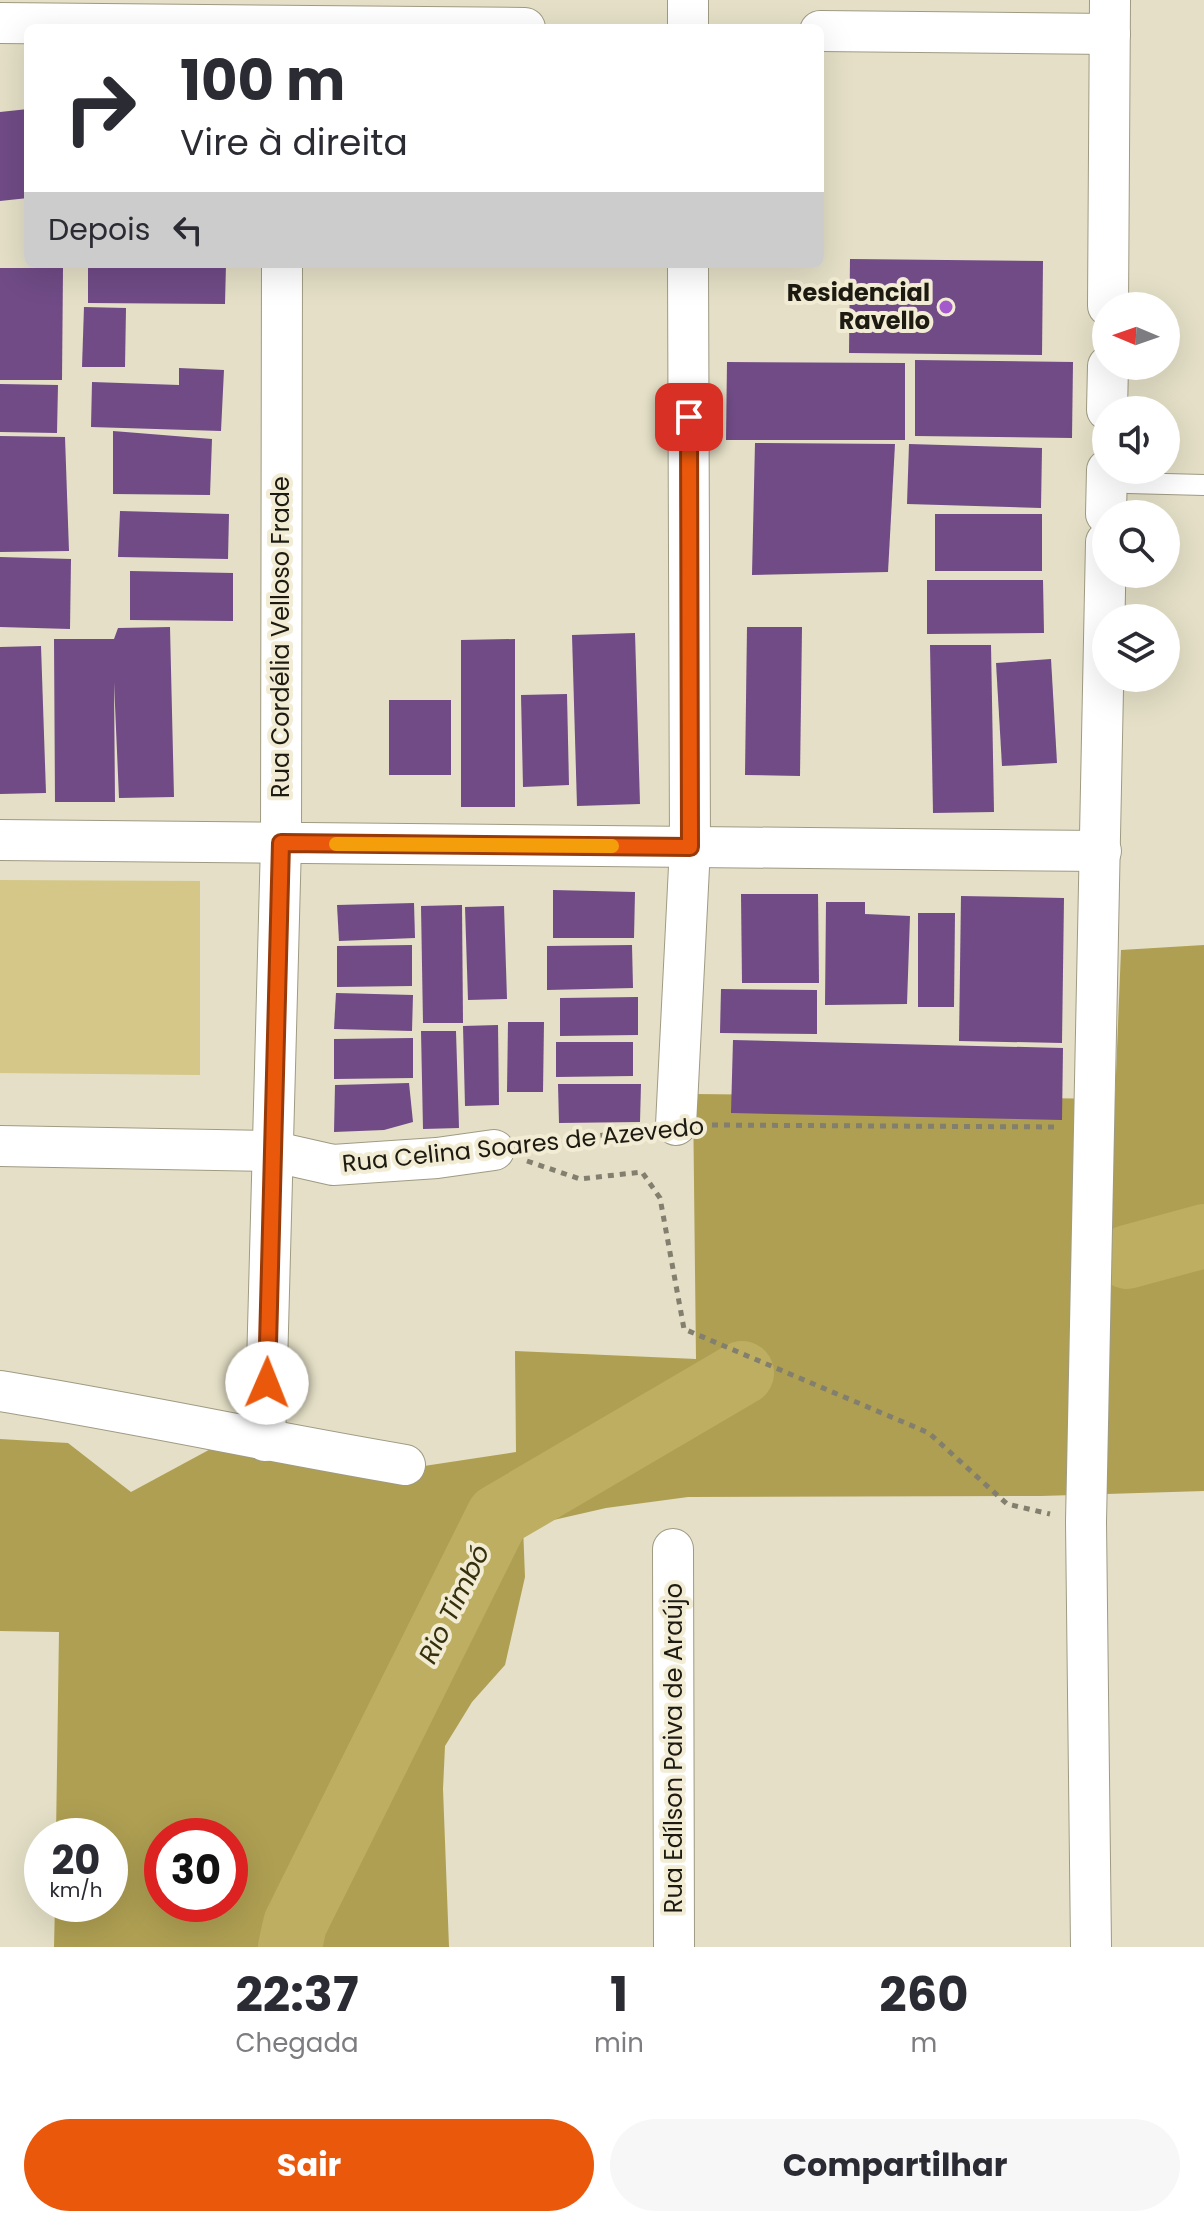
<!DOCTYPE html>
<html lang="pt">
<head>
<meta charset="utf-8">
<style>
  body { margin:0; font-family:Poppins,sans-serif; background:#f7f7f7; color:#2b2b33; height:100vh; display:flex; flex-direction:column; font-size:30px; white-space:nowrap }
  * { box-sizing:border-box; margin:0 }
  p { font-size:26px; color:#7c7c81 }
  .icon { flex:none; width:44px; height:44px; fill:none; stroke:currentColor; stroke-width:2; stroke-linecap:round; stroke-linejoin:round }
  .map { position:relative; height:1947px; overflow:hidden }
  .details { display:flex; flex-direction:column; background:#fff; flex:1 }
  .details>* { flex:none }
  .hud { position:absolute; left:24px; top:24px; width:800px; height:244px; border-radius:12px; box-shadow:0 8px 32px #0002; background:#fff; color:#2b2b33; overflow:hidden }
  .needle { width:52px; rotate:272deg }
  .buttons { position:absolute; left:1092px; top:292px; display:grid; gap:16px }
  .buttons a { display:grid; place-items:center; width:88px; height:88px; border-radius:50%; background:#fff; box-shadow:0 8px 32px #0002; font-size:40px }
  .speed { position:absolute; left:24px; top:1818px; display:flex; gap:16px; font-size:40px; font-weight:700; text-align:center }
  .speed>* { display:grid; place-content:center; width:104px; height:104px; border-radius:50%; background:#fff; box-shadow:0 8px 32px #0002; line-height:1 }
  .speed small { font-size:20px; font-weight:400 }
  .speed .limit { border:12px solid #d22; background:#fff; color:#111 }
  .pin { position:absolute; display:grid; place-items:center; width:68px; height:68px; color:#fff; margin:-34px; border-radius:16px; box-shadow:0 4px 12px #0006 }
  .me { position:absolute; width:88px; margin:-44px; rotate:1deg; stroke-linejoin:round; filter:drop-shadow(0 0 6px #0008) }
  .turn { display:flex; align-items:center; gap:28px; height:168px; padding:0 24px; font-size:36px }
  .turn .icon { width:104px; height:104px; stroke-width:2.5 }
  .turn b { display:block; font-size:56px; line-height:68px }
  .then { display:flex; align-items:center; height:76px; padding:0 24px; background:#0003; gap:16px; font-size:30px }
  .eta { display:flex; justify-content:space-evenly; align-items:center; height:136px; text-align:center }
  .eta b { font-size:48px; font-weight:700; line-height:56px }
  .action { display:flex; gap:16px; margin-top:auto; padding:16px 24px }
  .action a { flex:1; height:92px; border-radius:48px; background:#ea580c; color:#fff; font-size:32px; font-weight:700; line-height:92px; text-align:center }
  .action a+a { background:#f7f7f7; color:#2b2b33 }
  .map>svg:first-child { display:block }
</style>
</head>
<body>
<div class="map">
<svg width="1204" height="1947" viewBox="0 0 1204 1947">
  <rect width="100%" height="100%" fill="#e4dfc6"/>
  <path fill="#d4c788" d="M0 880 200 881V1075L0 1073Z"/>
  <path fill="#ae9f52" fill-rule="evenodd" d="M1204 945V1491L1041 1496 688 1497 606 1508 523 1527 525 1577 505 1665 472 1702 445 1746 443 1789 449 1947H54L55 1904H110V1836H56L59 1632 0 1631V1439L68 1443 131 1492 255 1425 424 1466 516 1452 515 1351 696 1359 693 1094 1115 1099 1121 950ZM162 1836H230V1904H162Z"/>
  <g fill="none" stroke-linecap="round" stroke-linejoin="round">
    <g stroke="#beae61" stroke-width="64">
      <path d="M1127 1257 1204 1236"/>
      <path d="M290 1947 295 1924 498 1516 742 1373"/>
    </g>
  </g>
  <g fill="#704b86">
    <path d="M28 109V198L0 201V112Z"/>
    <path d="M850 259 1043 261 1042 355 849 353Z"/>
    <path d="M88 264H226L225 304 88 303Z"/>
    <path d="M0 268H63L62 380H0Z"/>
    <path d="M84 307 126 308 125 367H82Z"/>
    <path d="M915 360 1073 362 1072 438 915 436Z"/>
    <path d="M727 362 905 363V440H726Z"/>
    <path d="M179 368 224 370 221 431 91 427 92 382 179 385Z"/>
    <path d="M0 384 58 385 57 433 0 432Z"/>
    <path d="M113 431 212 439 210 495 113 494Z"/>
    <path d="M0 436 65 437 69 551 0 552Z"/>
    <path d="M755 443 895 444 888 572 752 575Z"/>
    <path d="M909 444 1042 448 1041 508 907 504Z"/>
    <path d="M120 511 229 514 228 559 118 557Z"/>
    <rect x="935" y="514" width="107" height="57"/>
    <path d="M0 557 71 559 70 629 0 627Z"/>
    <path d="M130 571 233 573V621L130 620Z"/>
    <path d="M927 580H1043L1044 633 927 634Z"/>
    <path d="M170 627 174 797 119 798 114 682 115 802H55L54 639H114L118 628Z"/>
    <path d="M747 627H802L800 776 745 775Z"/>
    <path d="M635 633 640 804 577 806 572 635Z"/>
    <path d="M515 639V807H461V640Z"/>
    <path d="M930 645H991L994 812 933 813Z"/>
    <path d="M41 646 46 793 0 794V647Z"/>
    <path d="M1051 659 1057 763 1002 766 996 663Z"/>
    <path d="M567 694 569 785 523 787 521 695Z"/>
    <rect x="389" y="700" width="62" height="75"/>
    <path d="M553 890 635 892 634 938H553Z"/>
    <path d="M741 894H818L819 983H742Z"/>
    <path d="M961 896 1064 898 1062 1043 959 1041Z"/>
    <path d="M826 902H865V914L910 916 907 1004 825 1005Z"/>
    <path d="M414 903 415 938 339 941 337 905Z"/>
    <path d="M462 905 463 1023H423L421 906Z"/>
    <path d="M504 906 507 999 468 1000 465 907Z"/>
    <path d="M918 913H955L954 1007H918Z"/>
    <path d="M412 945V986L337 987V946Z"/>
    <path d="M632 945 633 988 547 990V946Z"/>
    <path d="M721 989 817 990V1034L720 1033Z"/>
    <path d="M336 993 413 995 412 1031 334 1029Z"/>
    <path d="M638 997V1035L560 1036V998Z"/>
    <path d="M508 1022H544L543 1092H507Z"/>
    <path d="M498 1025 499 1105 465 1106 463 1026Z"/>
    <path d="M421 1031H456L459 1128 423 1129Z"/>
    <path d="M413 1038V1078L334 1079V1039Z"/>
    <path d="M733 1040 1063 1048 1062 1120 731 1113Z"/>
    <path d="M556 1042H633V1076L556 1077Z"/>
    <path d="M409 1083 413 1122 384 1130 334 1132 335 1085Z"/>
    <path d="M558 1084H641L640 1122 559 1123Z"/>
  </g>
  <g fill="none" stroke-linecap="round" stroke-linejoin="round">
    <defs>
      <path id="lane" d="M1128 483 1204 485"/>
      <g id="street">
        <path d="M0 23 525 28"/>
        <path d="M688 28V0"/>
        <path d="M820 31 1110 34"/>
        <path d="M1108 306 1110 0"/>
        <path d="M1107 410 1108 366"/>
        <path d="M1106 514 1107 470"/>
        <path d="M0 840 1101 851"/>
        <path d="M676 1125 690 847 688 264"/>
        <path d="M0 1146 271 1151 333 1165 437 1158 494 1150"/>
        <path d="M0 1391C136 1413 269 1442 405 1465"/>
        <path d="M265 1441 281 843 282 264"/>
        <path d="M673 1549 674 1947"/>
        <path d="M1091 1947 1086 1522 1106 542"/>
      </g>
    </defs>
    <use href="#lane" stroke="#9f9b83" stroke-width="22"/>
    <use href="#street" stroke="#9f9b83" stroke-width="42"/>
    <g stroke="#837f6e" stroke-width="5" stroke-dasharray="6 6" stroke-linecap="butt">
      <path d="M712 1125 1058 1127"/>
      <path d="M529 1145 642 1130"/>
      <path d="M527 1161 580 1179 642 1172 660 1198 684 1329 929 1433 1007 1504 1050 1514"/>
    </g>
    <use href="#lane" stroke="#fff" stroke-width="20"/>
    <use href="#street" stroke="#fff" stroke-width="40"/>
  </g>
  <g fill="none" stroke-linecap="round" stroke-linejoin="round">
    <defs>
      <path id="route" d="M267 1383 281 843 690 847 689 417"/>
    </defs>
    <use href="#route" stroke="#983908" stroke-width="20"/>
    <use href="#route" stroke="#ea580c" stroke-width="14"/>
    <path stroke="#f59e0b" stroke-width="14" d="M336 844 612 846"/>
  </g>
  <circle fill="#a459cc" stroke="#f1ecd3" stroke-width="3" cx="946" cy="307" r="8"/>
  <g text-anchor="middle" stroke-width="8" stroke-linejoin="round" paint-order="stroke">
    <g font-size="24" font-weight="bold" fill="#1c1a11" stroke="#f1ecd3" text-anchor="end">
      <text x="930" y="301">Residencial<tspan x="930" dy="28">Ravello</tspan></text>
    </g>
    <g font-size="24" fill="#1c1a11" stroke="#f1ecd3">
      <text transform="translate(281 637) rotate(-90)" y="8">Rua Cordélia Velloso Frade</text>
      <text transform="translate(523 1145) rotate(-6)" y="8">Rua Celina Soares de Azevedo</text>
      <text transform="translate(674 1748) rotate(-90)" y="8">Rua Edílson Paiva de Araújo</text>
    </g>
    <g font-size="26" font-style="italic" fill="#362f0d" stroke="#f1ecd3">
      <text transform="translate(454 1604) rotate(-64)" y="9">Rio Timbó</text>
    </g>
  </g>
</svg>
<div class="buttons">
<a><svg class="needle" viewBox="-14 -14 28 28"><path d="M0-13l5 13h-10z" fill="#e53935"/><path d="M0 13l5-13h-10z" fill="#7c7c81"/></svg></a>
<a><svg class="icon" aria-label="sound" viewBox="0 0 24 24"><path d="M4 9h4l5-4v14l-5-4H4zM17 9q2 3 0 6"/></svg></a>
<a><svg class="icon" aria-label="search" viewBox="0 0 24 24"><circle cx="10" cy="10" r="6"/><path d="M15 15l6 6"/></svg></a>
<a><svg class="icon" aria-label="layers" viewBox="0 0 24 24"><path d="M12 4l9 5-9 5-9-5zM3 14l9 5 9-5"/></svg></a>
</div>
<div class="speed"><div>20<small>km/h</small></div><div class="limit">30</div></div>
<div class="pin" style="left:689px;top:417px;background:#d93025"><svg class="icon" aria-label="arrive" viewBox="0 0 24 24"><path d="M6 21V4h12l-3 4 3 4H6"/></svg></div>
<svg class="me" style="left:267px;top:1383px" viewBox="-20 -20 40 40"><circle r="19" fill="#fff"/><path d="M0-13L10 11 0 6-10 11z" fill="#ea580c"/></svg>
<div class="hud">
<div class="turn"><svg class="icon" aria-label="right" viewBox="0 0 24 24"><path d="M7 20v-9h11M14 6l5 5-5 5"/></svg><div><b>100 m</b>Vire à direita</div></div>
<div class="then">Depois<svg class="icon" aria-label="left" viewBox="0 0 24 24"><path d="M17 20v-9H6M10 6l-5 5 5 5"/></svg></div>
</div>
</div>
<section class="details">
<div class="eta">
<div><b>22:37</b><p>Chegada</p></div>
<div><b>1</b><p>min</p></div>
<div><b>260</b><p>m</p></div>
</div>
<div class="action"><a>Sair</a><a>Compartilhar</a></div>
</section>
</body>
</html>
